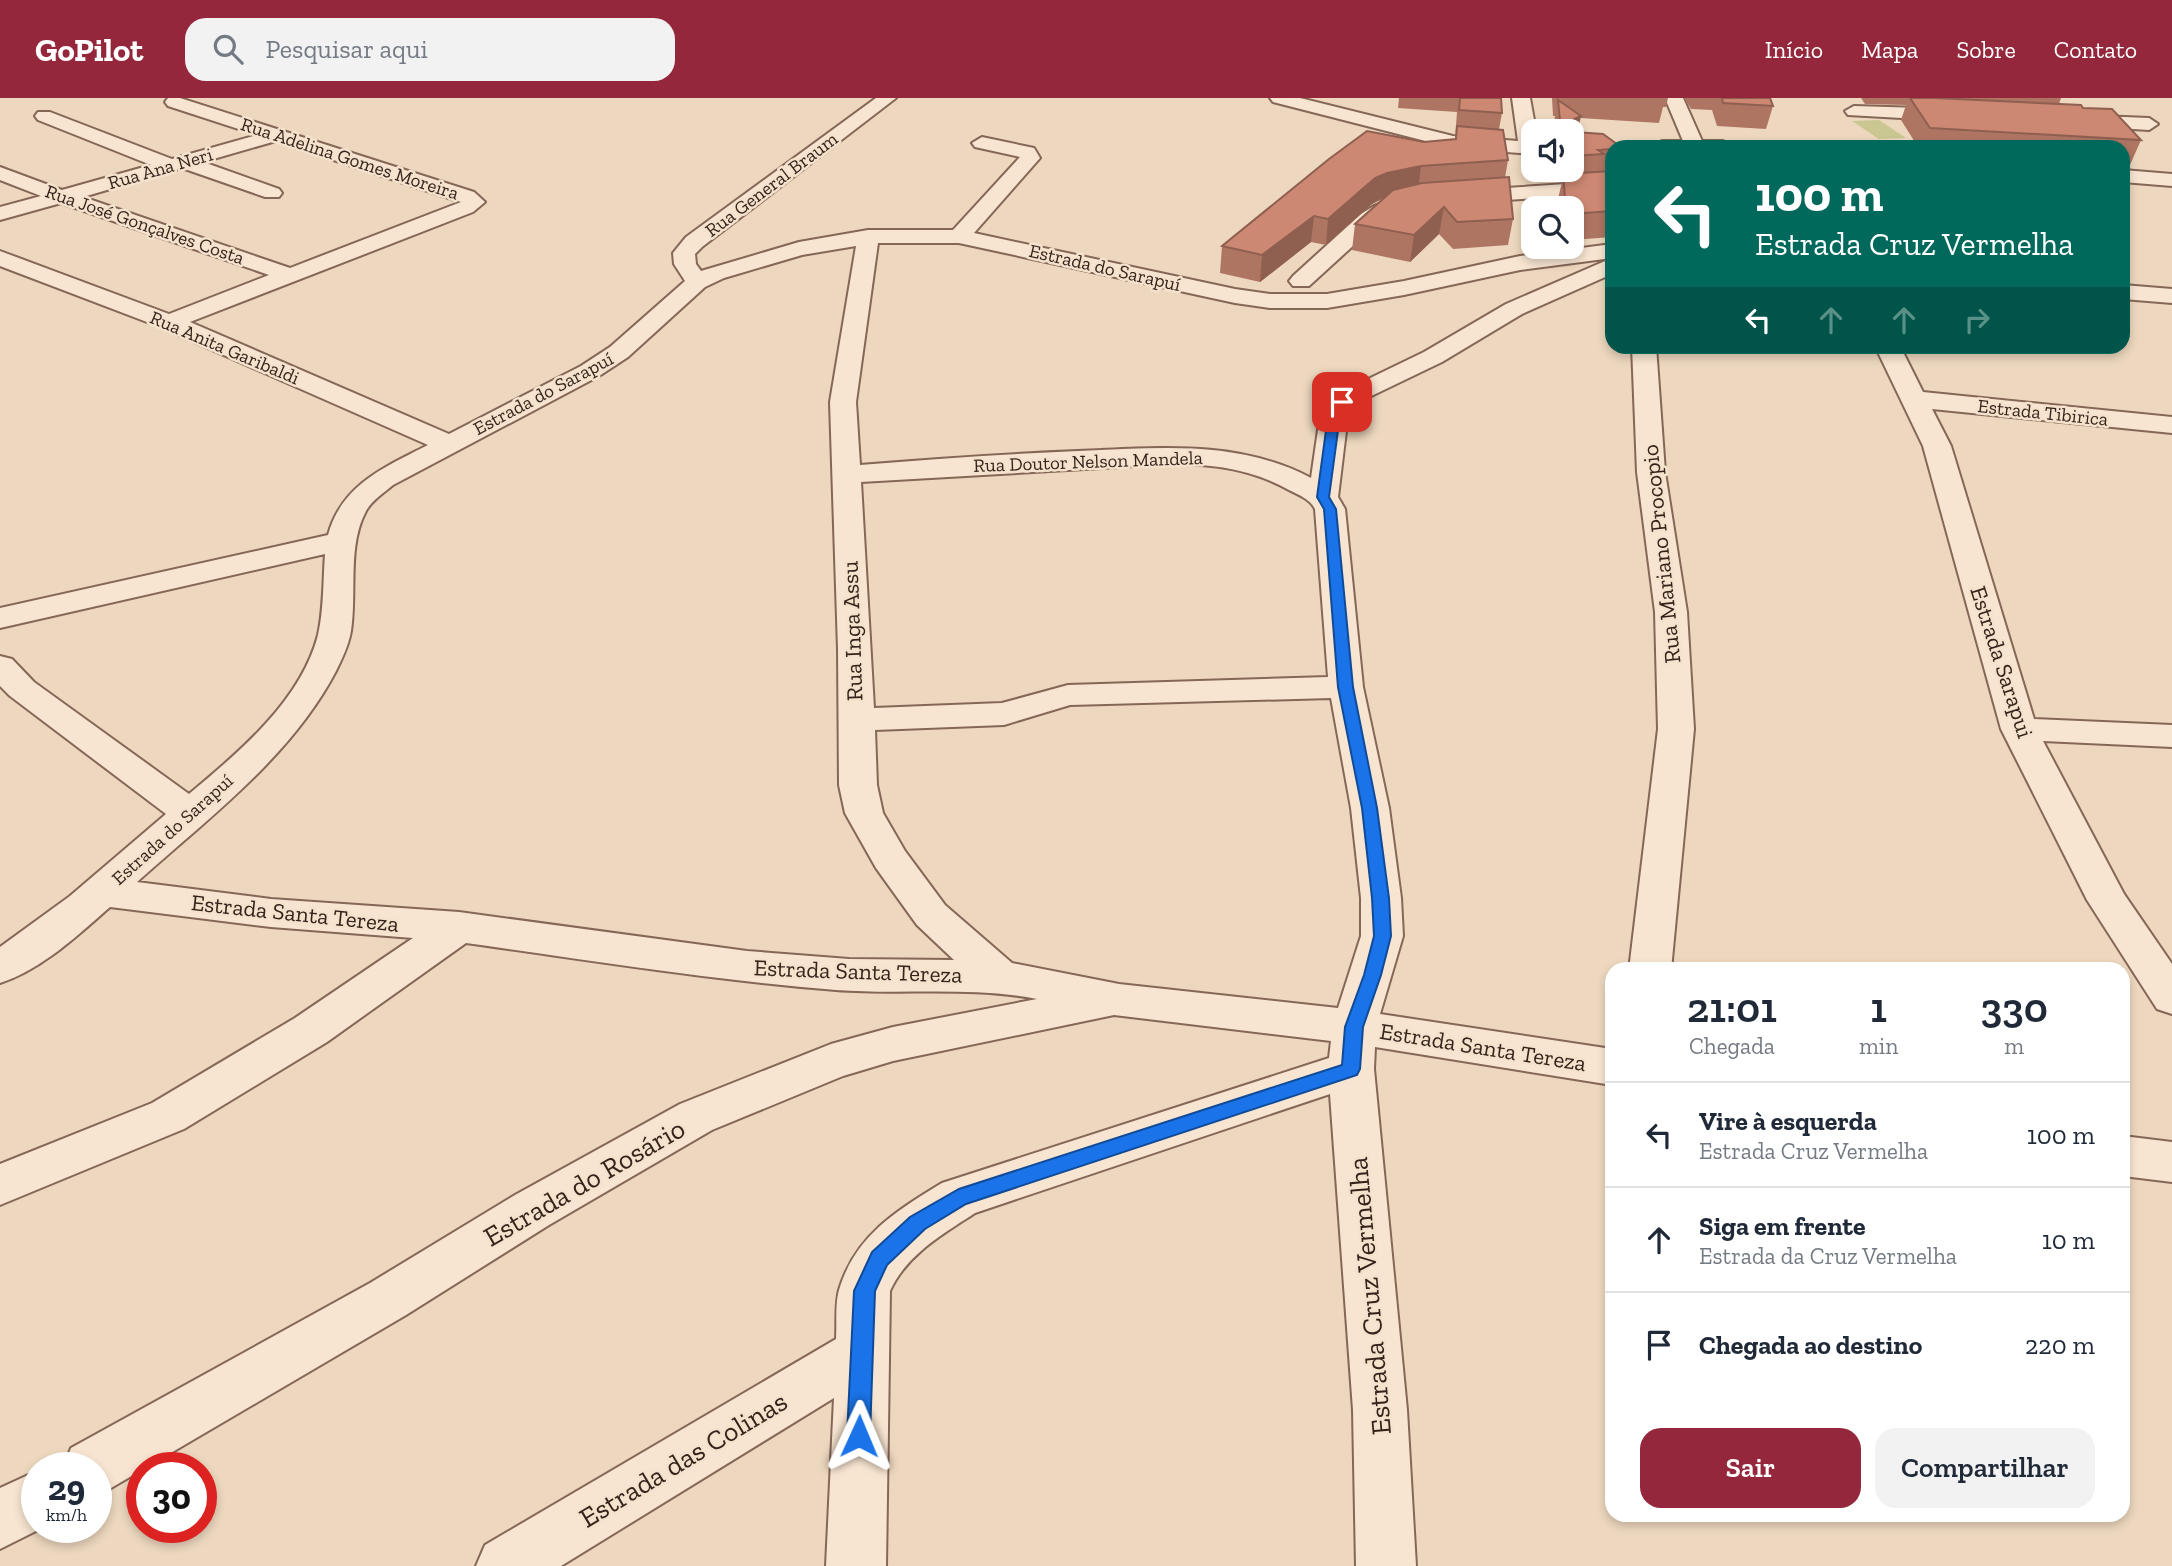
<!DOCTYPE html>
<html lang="pt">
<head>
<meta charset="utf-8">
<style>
  body { margin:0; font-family:"Zilla Slab",serif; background:#f2f2f3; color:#1f2937; height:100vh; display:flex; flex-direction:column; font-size:26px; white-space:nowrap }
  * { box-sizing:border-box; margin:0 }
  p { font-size:23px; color:#747a83 }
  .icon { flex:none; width:38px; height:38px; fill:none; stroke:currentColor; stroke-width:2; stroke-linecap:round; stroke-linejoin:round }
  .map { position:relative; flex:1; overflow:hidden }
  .side { position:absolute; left:1605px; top:864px; width:525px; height:560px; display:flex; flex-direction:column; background:#fff; border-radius:21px; box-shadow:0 4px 10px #0003 }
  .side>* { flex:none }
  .top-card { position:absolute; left:1605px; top:42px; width:525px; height:214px; border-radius:21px; box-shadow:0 4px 10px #0003; background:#00695c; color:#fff; overflow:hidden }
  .fabs { position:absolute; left:1521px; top:21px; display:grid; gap:14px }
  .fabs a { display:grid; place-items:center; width:63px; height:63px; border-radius:14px; background:#fff; box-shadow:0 4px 10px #0003; font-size:35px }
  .speed { position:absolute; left:21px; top:1354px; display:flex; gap:14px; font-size:35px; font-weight:700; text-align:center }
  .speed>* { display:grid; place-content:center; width:91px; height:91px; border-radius:50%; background:#fff; box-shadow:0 4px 10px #0003; line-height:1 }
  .speed small { font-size:18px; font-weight:400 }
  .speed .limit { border:10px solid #d22; background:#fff; color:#111 }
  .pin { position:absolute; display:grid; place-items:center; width:60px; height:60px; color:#fff; margin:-30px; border-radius:14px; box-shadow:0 4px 10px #0006 }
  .me { position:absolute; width:77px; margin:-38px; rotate:1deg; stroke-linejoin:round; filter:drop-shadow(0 0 5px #0008) }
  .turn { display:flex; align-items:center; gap:24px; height:147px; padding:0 35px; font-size:32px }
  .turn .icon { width:91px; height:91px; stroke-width:2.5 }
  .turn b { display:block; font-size:49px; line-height:60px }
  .lanes { display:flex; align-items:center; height:66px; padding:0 35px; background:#0003; justify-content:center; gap:35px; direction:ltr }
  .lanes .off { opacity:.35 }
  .eta { display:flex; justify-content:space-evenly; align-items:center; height:119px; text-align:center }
  .eta b { font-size:42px; font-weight:600; line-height:49px }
  .button { display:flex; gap:14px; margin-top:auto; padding:14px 35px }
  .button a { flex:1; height:80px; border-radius:21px; background:#94273b; color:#fff; font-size:28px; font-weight:600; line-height:80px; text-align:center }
  .button a+a { background:#f2f2f3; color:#1f2937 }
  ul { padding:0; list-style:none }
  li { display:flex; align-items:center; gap:21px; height:105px; padding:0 35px; border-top:2px solid #e0e1e3 }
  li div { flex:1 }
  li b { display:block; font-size:26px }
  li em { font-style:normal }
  header { display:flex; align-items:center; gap:42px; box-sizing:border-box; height:98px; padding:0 35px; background:#94273b; color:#fff }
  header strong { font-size:33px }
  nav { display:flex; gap:38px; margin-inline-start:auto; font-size:24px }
  .search { width:490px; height:63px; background:#f2f2f3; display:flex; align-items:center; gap:18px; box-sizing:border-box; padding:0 24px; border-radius:21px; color:#747a83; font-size:26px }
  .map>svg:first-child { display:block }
</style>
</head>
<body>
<header>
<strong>GoPilot</strong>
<div class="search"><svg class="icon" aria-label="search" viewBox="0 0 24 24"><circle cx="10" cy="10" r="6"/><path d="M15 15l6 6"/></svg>Pesquisar aqui</div>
<nav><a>Início</a><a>Mapa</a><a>Sobre</a><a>Contato</a></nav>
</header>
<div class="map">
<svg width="2172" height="1468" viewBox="0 0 2172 1468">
  <rect width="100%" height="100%" fill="#edd7be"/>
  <path fill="#cbc792" d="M1879 22 1906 40 1879 41 1852 23Z"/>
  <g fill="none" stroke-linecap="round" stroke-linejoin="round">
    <defs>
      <g id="street">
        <path d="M168 0H180L474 94 485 104 473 114 190 224 449 336 581 268 610 249 685 183 674 166 673 155 686 139 876 0H896L702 149 695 156 696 166 701 173 799 144 868 132H953L1020 59 975 49 972 45 982 39 1034 50 1040 60 974 135 1235 191 1270 196H1327L1404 183 1520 158 1612 146V160L1520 172 1404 197 1327 210H1270L1235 205 959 145H878L856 304 860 367C932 361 1005 356 1078 353 1159 350 1237 341 1311 380L1319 325 1333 298 1424 254 1506 206 1612 160V176L1522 216 1442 264 1363 302 1353 308 1347 325 1338 399 1345 411 1363 589 1389 710 1401 800 1403 838 1380 916 1612 951V987L1375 949 1374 971 1407 1312 1416 1468H1356L1353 1312 1330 996 975 1115C943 1136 906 1157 890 1193L886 1468H826L834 1300 561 1468H476L485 1447 836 1241C837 1225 835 1206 839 1192 855 1138 896 1113 942 1085L1329 960 1331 943 1114 917 893 963 843 978 712 1032 549 1127 406 1217 111 1390 96 1395V1370H63L71 1350 370 1185 515 1097 680 1006 831 946 893 929 1037 901C970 888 903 897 836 892 712 882 589 862 466 845L327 944 184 1031 0 1107V1066L152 1005 295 920 413 840 271 829 110 809C78 837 41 872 0 885V849L70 798 166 716 10 598 0 588V558L12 561 34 584 189 696C239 654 301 603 318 537 324 511 323 482 325 456L0 530V510L328 437C342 386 385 369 428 347L160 229 0 168V153L169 216 269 177 61 105 0 122V109L41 98 0 82V69L62 92 151 67 38 22 35 18 38 14H50L172 61 257 37 168 8 165 4ZM276 43 461 104 290 170 83 99 182 70 265 99H279L282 95 279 91 203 64ZM856 148 830 304 838 551 839 687 845 715 876 770 917 827 954 862 849 861 747 853 459 814 271 801 137 784C208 720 291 659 336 573 342 561 349 546 351 533 357 494 347 448 366 413 372 402 384 395 393 387L599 278 628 259 705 189 724 180 802 157ZM1171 366C1214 366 1251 371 1289 392 1299 397 1310 401 1315 411L1328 579 1068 587 1002 605 874 610 861 384ZM1331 600 1351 710 1361 800V838L1338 910 1119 886 1012 865 945 807 905 753 883 715 877 687 875 632 1004 627 1070 607Z"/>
        <path d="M1270 0H1300L1453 38 1518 43 1512 0H1530L1536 33H1533V56L1453 50 1273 4Z"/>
        <path d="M1665 0H1683L1702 43H1723L1733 49H1652L1662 43H1683Z"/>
        <path d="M1854 8 1955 11 1964 17 1955 23 1848 17 1845 13Z"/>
        <path d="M2074 17 2149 20 2158 26 2149 32 2067 27 2065 23 2067 19Z"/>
        <path d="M2123 72 2172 76V88L2123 84Z"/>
        <path d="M1612 83V95L1460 105 1453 103 1450 99 1453 95 1460 93Z"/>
        <path d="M1397 100 1404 102 1407 106C1401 115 1385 119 1377 126L1309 188H1293L1289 183 1293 178 1361 116 1374 108Z"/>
        <path d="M2123 187 2172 191V205L2123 201Z"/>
        <path d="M1632 248H1656L1665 374 1687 514 1694 631 1671 872H1629L1658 631 1655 514 1637 374Z"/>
        <path d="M1875 248H1900L1923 294 2172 319V335L1932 311 1951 348 2034 621 2172 627V649L2043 643 2124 796 2172 866V916L2157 911 2087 802 2001 631 1923 348Z"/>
        <path d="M2123 1038 2172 1044V1084L2123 1078Z"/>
        <path d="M37 1373V1430H42L0 1451V1390Z"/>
      </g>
    </defs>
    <use href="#street" stroke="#856757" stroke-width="4"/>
    <use href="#street" fill="#f8e5d1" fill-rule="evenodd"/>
  </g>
  <g fill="#af7563">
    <path d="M1399 0H1501L1502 15 1499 31 1508 62 1505 80 1513 121 1508 147 1453 151 1439 136 1410 164 1352 152 1355 126 1384 100 1372 106 1326 147 1311 144 1260 184 1220 175 1222 148 1424 44 1455 41 1457 14 1398 10Z"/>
    <path d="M1552 0H1668L1666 9H1663L1659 25 1580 20 1577 34 1612 49V139L1572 142V110H1559L1558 101 1562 84H1557V72H1572V33H1554V25L1555 18H1553Z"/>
    <path d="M1684 0H1770L1773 8 1766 31 1717 28 1712 12 1691 11Z"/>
    <path d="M1861 0H2061L2059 6 2083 10 2141 42 2130 67 2123 66V49H1918L1901 22 1906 7 1865 6Z"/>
  </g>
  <g fill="#8f5f50">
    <path d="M1581 18 1576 42 1574 21Z"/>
    <path d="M1421 68 1418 93 1383 100 1372 106 1326 147 1328 121 1375 80 1387 75Z"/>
    <path d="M1444 109 1439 136 1410 164 1414 137Z"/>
    <path d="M1314 118 1311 144 1260 184 1262 157Z"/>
  </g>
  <g fill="#cc8873" stroke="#8f5f50" stroke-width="2">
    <path d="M1460 0H1501L1502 15 1459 12Z"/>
    <path d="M1722 0H1770L1773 8 1723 5Z"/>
    <path d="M1910 0H1935L2081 7 2083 10 2112 11 2141 42 1930 30Z"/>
    <path d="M1558 2 1581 18 1574 21 1575 34 1603 36 1621 49H1612V51L1598 52 1604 56 1572 58V33H1561Z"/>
    <path d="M1457 28 1503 32 1508 62 1421 68 1387 75 1375 80 1328 121 1314 118 1262 157 1222 148 1329 61 1367 33 1424 44 1456 41Z"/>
    <path d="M1612 73V113L1572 116V110H1566L1563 76Z"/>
    <path d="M1509 79 1513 121 1457 124 1444 109 1414 137 1355 126 1393 92 1422 85Z"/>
  </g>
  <path fill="#1a73e8" stroke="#114b97" stroke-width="2" d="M1338 302 1348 304 1339 325 1329 399 1336 411 1353 589 1377 710 1389 800 1391 838 1381 877 1363 929 1360 971 1357 977 966 1106 925 1131 887 1167 875 1193 870 1338 867 1346 859 1349 851 1346 847 1338 854 1193 872 1154 910 1119 959 1091 1342 967 1345 929 1364 877 1374 838 1372 800 1362 710 1338 589 1324 411 1317 399 1327 325Z"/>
  <g text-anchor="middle" stroke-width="5" stroke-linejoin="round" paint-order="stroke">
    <g font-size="19" fill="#35231b" stroke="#f5e2cd">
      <text transform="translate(350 60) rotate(18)" y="7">Rua Adelina Gomes Moreira</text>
      <text transform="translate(160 70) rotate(-16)" y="7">Rua Ana Neri</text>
      <text transform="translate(771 86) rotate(-37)" y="7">Rua General Braum</text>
      <text transform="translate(145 126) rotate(19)" y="7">Rua José Gonçalves Costa</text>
      <text transform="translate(1105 169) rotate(13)" y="7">Estrada do Sarapuí</text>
      <text transform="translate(225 249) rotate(23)" y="7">Rua Anita Garibaldi</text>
      <text transform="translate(543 295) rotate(-28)" y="7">Estrada do Sarapuí</text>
      <text transform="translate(2043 314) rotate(6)" y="7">Estrada Tibirica</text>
      <text transform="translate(1088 363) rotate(-2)" y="7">Rua Doutor Nelson Mandela</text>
      <text transform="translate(172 731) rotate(-42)" y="7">Estrada do Sarapuí</text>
    </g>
    <g font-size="23" fill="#35231b" stroke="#f5e2cd">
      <text transform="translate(1661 456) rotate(-96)" y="8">Rua Mariano Procopio</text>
      <text transform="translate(852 533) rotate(-92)" y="8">Rua Inga Assu</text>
      <text transform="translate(2002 564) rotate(72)" y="8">Estrada Sarapui</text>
      <text transform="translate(295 815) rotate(6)" y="8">Estrada Santa Tereza</text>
      <text transform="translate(858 873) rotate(2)" y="8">Estrada Santa Tereza</text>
      <text transform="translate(1483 949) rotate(9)" y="8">Estrada Santa Tereza</text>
    </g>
    <g font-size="28" fill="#35231b" stroke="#f5e2cd">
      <text transform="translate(584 1084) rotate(-30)" y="10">Estrada do Rosário</text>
      <text transform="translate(1369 1198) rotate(-95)" y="10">Estrada Cruz Vermelha</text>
      <text transform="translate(683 1361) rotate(-31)" y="10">Estrada das Colinas</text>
    </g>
  </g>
</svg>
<div class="fabs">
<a><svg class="icon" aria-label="sound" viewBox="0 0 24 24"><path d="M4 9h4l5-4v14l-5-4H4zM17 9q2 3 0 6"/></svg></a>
<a><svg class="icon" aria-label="search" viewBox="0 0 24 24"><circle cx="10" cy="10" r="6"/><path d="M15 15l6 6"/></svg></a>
</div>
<div class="speed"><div>29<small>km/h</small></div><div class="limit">30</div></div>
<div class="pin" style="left:1342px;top:304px;background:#d93025"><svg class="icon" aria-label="arrive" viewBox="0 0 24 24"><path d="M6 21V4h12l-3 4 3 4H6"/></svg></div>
<svg class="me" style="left:859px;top:1338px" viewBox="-20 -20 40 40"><path d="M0-17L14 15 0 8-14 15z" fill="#1a73e8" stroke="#fff" stroke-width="4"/></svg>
<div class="top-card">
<div class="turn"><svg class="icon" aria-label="left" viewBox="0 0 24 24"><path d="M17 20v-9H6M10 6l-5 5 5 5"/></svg><div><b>100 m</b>Estrada Cruz Vermelha</div></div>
<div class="lanes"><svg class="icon" aria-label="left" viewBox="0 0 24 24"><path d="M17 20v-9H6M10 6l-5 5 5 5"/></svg><svg class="icon off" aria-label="ahead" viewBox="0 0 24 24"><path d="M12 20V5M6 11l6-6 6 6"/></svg><svg class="icon off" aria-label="ahead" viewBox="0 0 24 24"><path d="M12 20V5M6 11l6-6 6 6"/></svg><svg class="icon off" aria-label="right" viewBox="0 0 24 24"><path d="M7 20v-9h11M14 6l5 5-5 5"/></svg></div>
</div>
<section class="side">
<div class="eta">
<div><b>21:01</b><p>Chegada</p></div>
<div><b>1</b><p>min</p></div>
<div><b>330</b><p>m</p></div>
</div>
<ul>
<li><svg class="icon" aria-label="left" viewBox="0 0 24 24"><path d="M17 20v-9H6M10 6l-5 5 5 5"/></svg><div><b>Vire à esquerda</b><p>Estrada Cruz Vermelha</p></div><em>100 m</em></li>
<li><svg class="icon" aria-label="ahead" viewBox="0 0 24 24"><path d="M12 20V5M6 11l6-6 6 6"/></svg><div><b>Siga em frente</b><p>Estrada da Cruz Vermelha</p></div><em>10 m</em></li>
<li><svg class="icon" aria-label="arrive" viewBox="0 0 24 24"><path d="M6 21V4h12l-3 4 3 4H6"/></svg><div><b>Chegada ao destino</b></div><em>220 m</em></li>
</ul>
<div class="button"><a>Sair</a><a>Compartilhar</a></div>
</section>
</div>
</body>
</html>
